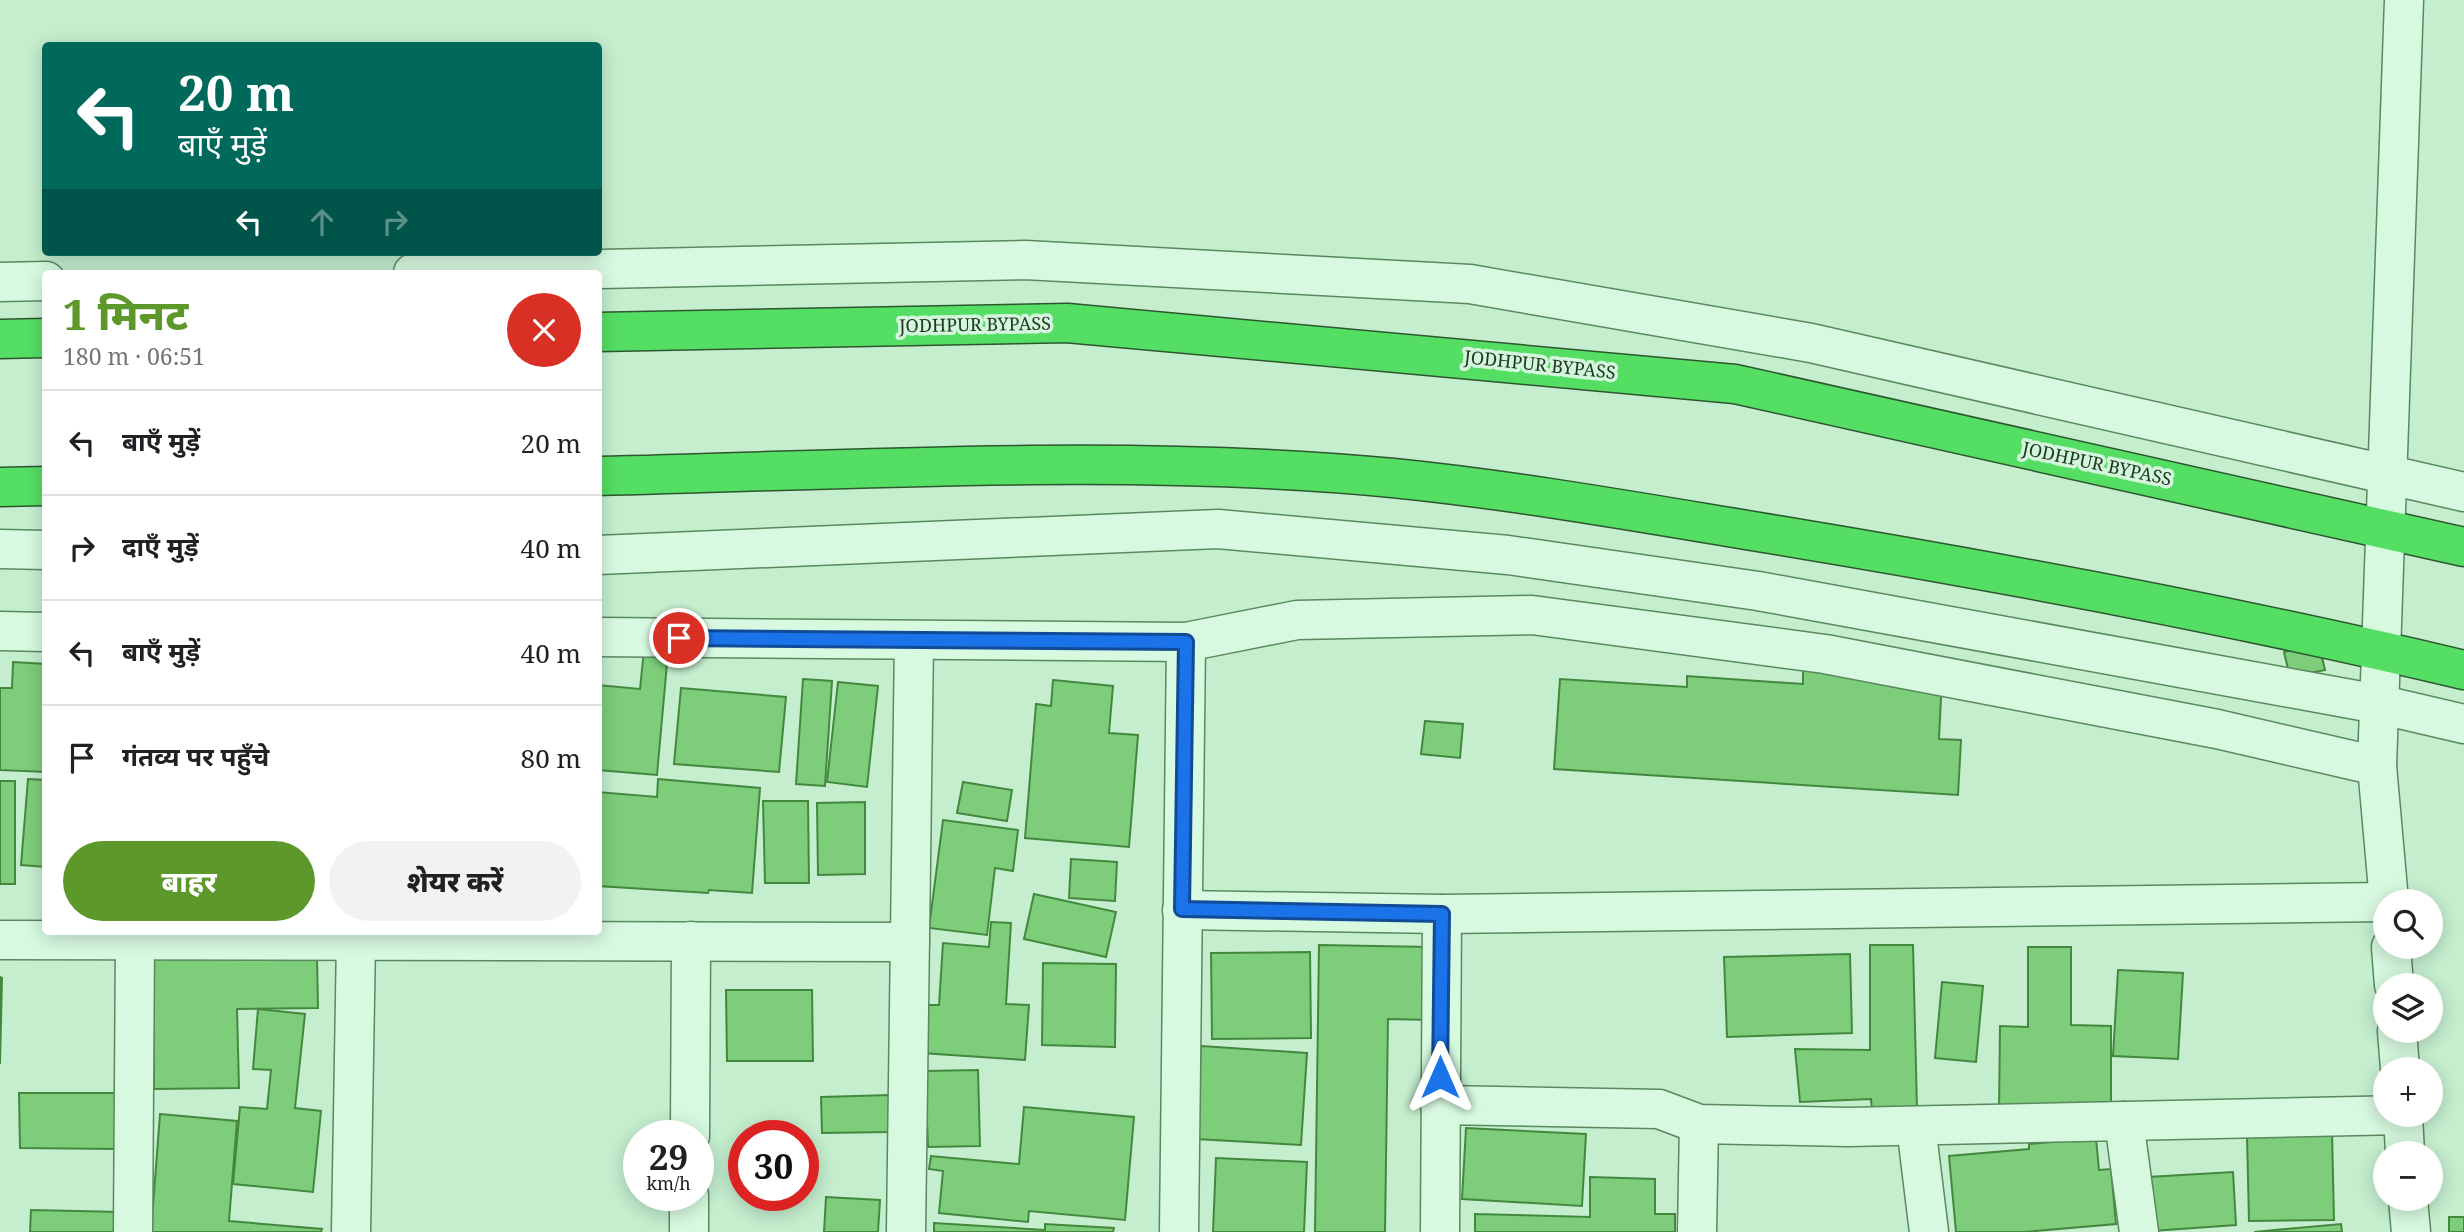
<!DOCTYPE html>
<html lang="hi">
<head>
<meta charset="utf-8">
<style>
  body { margin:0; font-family:"Noto Serif","Noto Sans Devanagari",serif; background:#f2f2f2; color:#202124; height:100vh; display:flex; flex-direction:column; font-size:26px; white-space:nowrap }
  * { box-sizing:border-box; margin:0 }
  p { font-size:23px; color:#757577 }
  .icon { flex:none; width:38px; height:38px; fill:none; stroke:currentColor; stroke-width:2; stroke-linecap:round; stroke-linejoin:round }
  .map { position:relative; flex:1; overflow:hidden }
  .side { position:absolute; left:42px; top:270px; width:560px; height:665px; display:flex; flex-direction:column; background:#fff; border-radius:7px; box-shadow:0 4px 18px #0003 }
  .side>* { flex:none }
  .top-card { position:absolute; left:42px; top:42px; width:560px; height:214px; border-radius:7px; box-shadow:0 4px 18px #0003; background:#00695c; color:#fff; overflow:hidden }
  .controls { position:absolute; left:2373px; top:889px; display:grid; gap:14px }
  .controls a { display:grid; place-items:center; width:70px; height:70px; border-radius:50%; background:#fff; box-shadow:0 4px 18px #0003; font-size:35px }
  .speed { position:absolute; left:623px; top:1120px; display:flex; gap:14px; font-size:35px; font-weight:700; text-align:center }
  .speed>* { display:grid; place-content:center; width:91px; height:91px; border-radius:50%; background:#fff; box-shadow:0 4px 18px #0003; line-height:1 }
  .speed small { font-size:18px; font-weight:400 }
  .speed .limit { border:10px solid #d22; background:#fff; color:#111 }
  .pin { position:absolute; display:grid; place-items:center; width:60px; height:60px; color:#fff; margin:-30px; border:4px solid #fff; border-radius:50%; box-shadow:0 2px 7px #0007 }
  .me { position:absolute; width:77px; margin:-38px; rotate:0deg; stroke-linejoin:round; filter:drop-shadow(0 0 5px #0008) }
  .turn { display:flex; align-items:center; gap:24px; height:147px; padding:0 21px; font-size:32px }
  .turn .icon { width:91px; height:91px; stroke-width:2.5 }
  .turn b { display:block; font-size:49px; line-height:60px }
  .lanes { display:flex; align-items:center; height:66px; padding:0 21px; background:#0003; justify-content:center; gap:35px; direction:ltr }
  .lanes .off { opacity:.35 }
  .round { display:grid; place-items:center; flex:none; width:74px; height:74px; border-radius:37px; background:#f2f2f2 }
  .headline { display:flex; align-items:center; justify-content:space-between; height:119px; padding:0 21px }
  h1 { font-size:42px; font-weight:800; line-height:52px; color:#5d982a }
  .cta { display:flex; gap:14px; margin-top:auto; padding:14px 21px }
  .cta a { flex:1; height:80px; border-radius:42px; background:#5d982a; color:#fff; font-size:28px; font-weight:800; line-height:80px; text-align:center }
  .cta a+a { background:#f2f2f2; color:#202124 }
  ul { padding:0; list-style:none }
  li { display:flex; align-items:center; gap:21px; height:105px; padding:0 21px; border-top:2px solid #e0e0e0 }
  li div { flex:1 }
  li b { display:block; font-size:26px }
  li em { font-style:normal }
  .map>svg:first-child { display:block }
</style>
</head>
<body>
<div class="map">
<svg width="2464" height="1232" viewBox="0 0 2464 1232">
  <rect width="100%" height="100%" fill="#c4eece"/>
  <g fill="#7dcd7a" stroke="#448840" stroke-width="2">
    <path d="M2319 644 2325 670 2290 677 2284 652Z"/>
    <path d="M644 650 668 652 657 775 598 770V685L640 689Z"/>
    <path d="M13 662 46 664V772L0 770V688H12Z"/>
    <path d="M1803 668 1942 677 1939 739 1961 740 1958 795 1554 769 1560 679 1687 687V676L1803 684Z"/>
    <path d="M803 679 832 681 825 786 796 784Z"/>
    <path d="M1053 680 1113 686 1109 733 1138 735 1129 847 1025 838 1036 704 1051 706Z"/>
    <path d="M838 682 878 686 867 787 827 782Z"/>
    <path d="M681 688 786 697 779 772 674 764Z"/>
    <path d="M1425 721 1463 724 1460 758 1421 754Z"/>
    <path d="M28 779 46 780V867L21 865Z"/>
    <path d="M658 779 760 788 752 893 709 890 708 893 598 886V792L657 797Z"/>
    <rect x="0" y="781" width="15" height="103"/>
    <path d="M963 782 1012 790 1007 821 957 813Z"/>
    <path d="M763 801H808L809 883H765Z"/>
    <path d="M865 802V874L818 875 817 803Z"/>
    <path d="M943 820 1018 830 1013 871 995 868 987 935 929 928Z"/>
    <path d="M1071 859 1117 862 1115 901 1069 898Z"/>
    <path d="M1034 894 1116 912 1106 957 1024 939Z"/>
    <path d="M991 922 1011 923 1006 1004 1029 1005 1025 1060 922 1053 925 1005H939L943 943 989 947Z"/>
    <path d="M1319 945 1432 947 1431 1020 1388 1019 1385 1232H1315Z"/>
    <path d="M1870 945H1913L1917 1109 1872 1111 1871 1099 1800 1102 1795 1049 1870 1050Z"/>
    <path d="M2028 947H2071V1025L2111 1026V1113L1999 1112 2000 1026 2028 1027Z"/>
    <path d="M1310 952 1311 1038 1212 1039 1211 953Z"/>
    <path d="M1850 954 1852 1033 1727 1037 1724 957Z"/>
    <path d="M317 957 318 1008 237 1009 239 1088 154 1089 153 958Z"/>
    <path d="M1043 963 1116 964 1115 1047 1042 1045Z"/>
    <path d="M2118 970 2183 973 2178 1059 2113 1056Z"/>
    <path d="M0 977 2 978 0 1064Z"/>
    <path d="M1942 982 1983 986 1976 1062 1935 1058Z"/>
    <path d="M726 990H812L813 1061H727Z"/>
    <path d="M258 1009 305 1014 295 1108 321 1111 313 1192 233 1184 240 1107 267 1109 271 1070 253 1069Z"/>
    <path d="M1201 1046 1307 1053 1301 1145 1196 1139Z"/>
    <path d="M978 1070 980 1146 928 1147 925 1071Z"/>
    <path d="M19 1093H117V1149L20 1148Z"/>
    <path d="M891 1095V1132L822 1133 821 1097Z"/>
    <path d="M1024 1107 1134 1117 1125 1220 1029 1211 1028 1222 939 1213 943 1171 929 1169 931 1156 1019 1164Z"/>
    <path d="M160 1114 237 1121 229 1221 322 1229 321 1232H151Z"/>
    <path d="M1466 1128 1586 1134 1582 1206 1462 1199Z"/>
    <path d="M2332 1133 2334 1220 2249 1221 2247 1135Z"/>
    <path d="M2096 1138 2099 1170 2111 1169 2116 1224 2024 1232H1956L1949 1156 2029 1149V1144Z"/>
    <path d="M1216 1158 1307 1162 1304 1232H1213Z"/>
    <path d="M2233 1172 2236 1225 2152 1231 2148 1177Z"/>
    <path d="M1590 1177 1655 1179V1214H1675V1232H1475V1214L1590 1217Z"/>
    <path d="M826 1197 880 1200 878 1232H824Z"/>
    <path d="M31 1210 121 1212V1232H30Z"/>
    <rect x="2449" y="1217" width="15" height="15"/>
    <path d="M934 1223 1045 1230V1224L1114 1228 1113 1232H934Z"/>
    <path d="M2341 1224 2342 1232H2254Z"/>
  </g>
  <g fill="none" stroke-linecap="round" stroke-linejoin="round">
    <defs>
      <g id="minor">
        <path d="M413 273 1025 260 1470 284 1811 343 2464 492"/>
        <path d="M0 282 46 281"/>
        <path d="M0 549 46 550"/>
        <path d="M598 555 1218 529 1508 555 1758 591 2378 704 2464 724"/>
        <path d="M0 631 46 632"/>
        <path d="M598 637 1186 642 1297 620 1532 615 1825 654 2217 729 2377 766"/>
        <path d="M2389 901 2377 766 2404 0"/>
        <path d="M1182 910 1442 914 2385 902"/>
        <path d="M0 940 910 942"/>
        <path d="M2391 947 2394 985"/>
        <path d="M2397 1031 2400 1069"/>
        <path d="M1440 1105 1659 1109 1699 1124 1848 1127 2403 1115"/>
        <path d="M2403 1115 2405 1153"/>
        <path d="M2124 1121 2139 1232"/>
        <path d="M1916 1126 1929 1232"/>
        <path d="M690 1136 691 941"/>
        <path d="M2408 1199 2411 1232"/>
        <path d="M133 1232 135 940"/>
        <path d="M351 1232 356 940"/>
        <path d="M689 1232V1195"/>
        <path d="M906 1232 914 640"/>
        <path d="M1179 1232 1186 642"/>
        <path d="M1440 1232 1442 914"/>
        <path d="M1697 1232 1699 1124"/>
      </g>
      <g id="highway">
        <path d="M598 332 1067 323 1735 384 2464 547"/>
        <path d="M0 339 46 338"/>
        <path d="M598 476C861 470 1131 453 1393 478 1522 491 1649 514 1777 535 2007 573 2237 616 2464 670"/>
        <path d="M0 487 46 486"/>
      </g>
    </defs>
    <use href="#minor" stroke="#5a895e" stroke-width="41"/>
    <use href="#highway" stroke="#2e572f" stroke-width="41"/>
    <use href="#minor" stroke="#d7f9e0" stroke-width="38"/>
    <use href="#highway" stroke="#54de63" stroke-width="38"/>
  </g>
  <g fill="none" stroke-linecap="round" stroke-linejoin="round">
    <defs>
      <path id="route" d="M679 638 1186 642 1182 909 1442 914 1440 1077"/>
    </defs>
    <use href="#route" stroke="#114b97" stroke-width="18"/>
    <use href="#route" stroke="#1a73e8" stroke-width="12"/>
  </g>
  <g text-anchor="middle" stroke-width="7" stroke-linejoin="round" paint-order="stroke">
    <g font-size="18" fill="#1e391f" stroke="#d3f6dc">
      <text transform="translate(975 325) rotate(-1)" y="6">JODHPUR BYPASS</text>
      <text transform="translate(1540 365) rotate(6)" y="6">JODHPUR BYPASS</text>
      <text transform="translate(2097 464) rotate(12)" y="6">JODHPUR BYPASS</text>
    </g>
  </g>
</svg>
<div class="controls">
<a><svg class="icon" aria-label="search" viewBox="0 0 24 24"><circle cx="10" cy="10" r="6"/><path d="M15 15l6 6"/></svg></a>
<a><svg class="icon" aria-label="layers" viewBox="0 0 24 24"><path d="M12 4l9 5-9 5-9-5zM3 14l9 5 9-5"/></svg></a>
<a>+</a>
<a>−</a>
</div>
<div class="speed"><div>29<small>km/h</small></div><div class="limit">30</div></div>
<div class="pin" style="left:679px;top:638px;background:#d93025"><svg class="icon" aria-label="arrive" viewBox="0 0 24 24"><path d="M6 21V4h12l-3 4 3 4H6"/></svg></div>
<svg class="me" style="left:1440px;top:1077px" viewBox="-20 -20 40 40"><path d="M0-17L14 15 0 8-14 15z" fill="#1a73e8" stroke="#fff" stroke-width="4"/></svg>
<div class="top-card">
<div class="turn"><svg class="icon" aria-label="left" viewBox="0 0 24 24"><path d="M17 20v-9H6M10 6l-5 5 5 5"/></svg><div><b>20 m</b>बाएँ मुड़ें</div></div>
<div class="lanes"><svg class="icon" aria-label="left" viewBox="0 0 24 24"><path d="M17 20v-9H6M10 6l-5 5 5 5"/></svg><svg class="icon off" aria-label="ahead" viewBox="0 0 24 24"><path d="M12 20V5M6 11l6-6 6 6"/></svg><svg class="icon off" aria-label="right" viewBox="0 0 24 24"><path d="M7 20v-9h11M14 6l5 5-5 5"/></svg></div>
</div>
<section class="side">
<div class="headline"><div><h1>1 मिनट</h1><p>180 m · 06:51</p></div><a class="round" style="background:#d93025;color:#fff"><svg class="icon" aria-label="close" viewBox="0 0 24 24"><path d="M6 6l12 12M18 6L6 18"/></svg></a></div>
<ul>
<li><svg class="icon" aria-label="left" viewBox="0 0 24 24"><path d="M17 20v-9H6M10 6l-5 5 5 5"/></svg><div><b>बाएँ मुड़ें</b></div><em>20 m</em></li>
<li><svg class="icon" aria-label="right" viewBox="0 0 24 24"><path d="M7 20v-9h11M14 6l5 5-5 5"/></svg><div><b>दाएँ मुड़ें</b></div><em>40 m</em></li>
<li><svg class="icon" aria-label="left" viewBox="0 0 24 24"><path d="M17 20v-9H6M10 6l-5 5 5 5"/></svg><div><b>बाएँ मुड़ें</b></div><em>40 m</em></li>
<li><svg class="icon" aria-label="arrive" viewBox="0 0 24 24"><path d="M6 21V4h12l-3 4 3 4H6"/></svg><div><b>गंतव्य पर पहुँचे</b></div><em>80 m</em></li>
</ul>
<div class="cta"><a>बाहर</a><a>शेयर करें</a></div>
</section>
</div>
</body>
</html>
